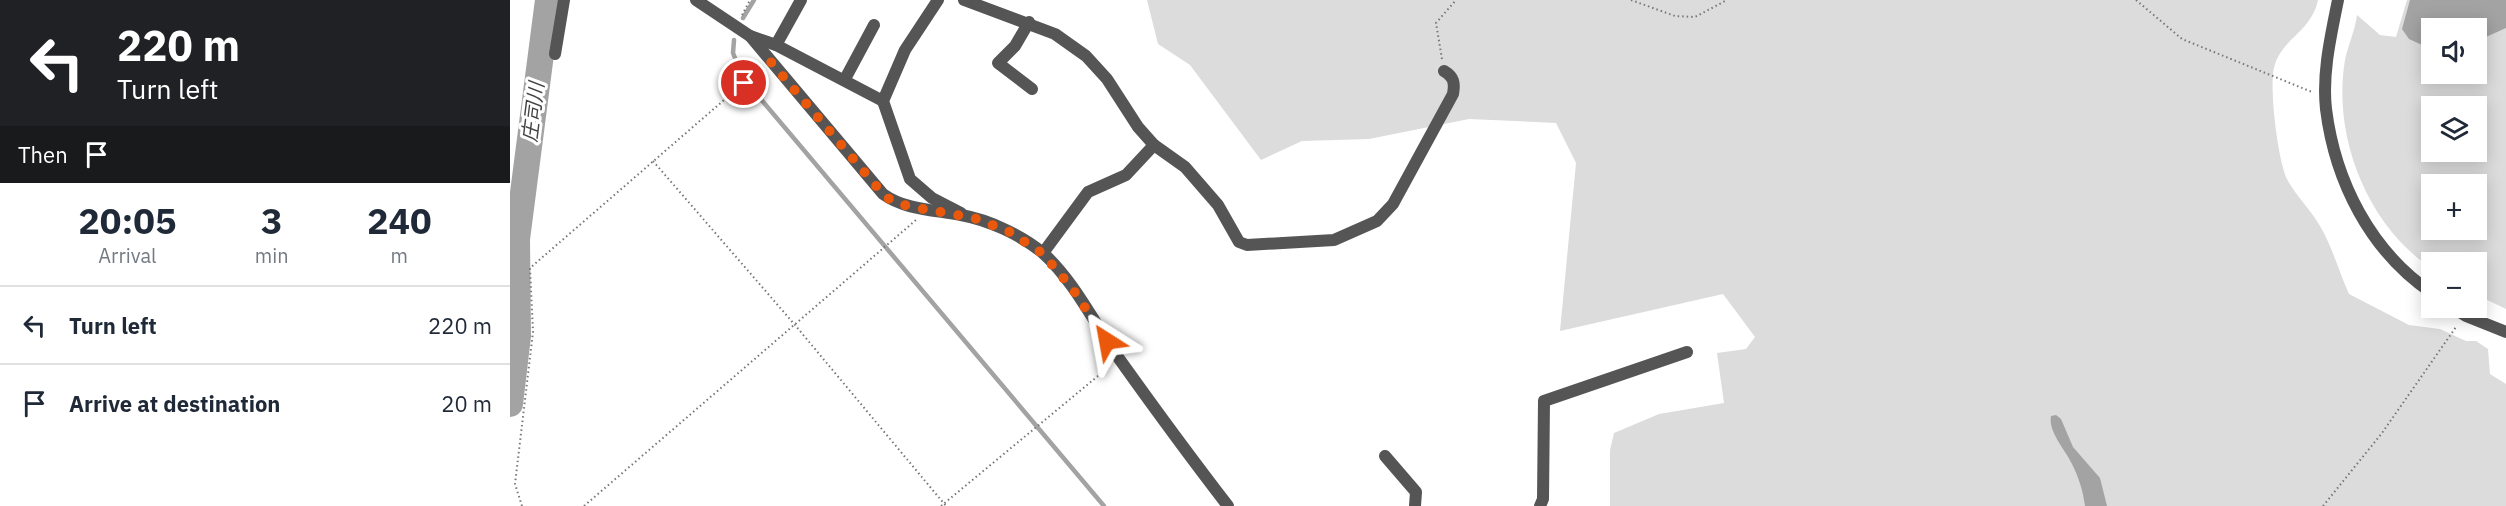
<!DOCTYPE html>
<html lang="en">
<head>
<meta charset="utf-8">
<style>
  body { margin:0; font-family:"IBM Plex Sans","Noto Sans JP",sans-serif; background:#f2f2f3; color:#1f2937; height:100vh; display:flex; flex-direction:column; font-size:22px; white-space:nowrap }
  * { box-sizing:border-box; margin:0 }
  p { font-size:20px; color:#747a83 }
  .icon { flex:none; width:33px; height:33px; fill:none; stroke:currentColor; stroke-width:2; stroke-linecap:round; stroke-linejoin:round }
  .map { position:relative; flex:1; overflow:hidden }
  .panel { display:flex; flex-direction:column; background:#fff; width:510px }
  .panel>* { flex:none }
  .hud { background:#202124; color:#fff; overflow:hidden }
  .fabs { position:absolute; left:1911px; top:18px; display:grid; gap:12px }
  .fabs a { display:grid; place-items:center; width:66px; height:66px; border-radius:0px; background:#fff; box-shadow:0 3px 15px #0003; font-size:30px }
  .pin { position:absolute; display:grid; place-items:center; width:51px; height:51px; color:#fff; margin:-26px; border:3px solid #fff; border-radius:50%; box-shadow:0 2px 6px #0007 }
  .me { position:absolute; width:66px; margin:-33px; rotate:326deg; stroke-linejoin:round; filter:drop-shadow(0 0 4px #0008) }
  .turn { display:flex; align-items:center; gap:21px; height:126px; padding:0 18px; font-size:27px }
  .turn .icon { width:78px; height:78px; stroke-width:2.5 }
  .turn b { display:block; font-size:42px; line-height:51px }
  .then { display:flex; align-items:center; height:57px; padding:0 18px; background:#0003; gap:12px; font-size:22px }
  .eta { display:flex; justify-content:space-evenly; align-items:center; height:102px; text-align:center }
  .eta b { font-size:36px; font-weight:700; line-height:42px }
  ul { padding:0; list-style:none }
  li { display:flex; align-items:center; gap:18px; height:78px; padding:0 18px; border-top:2px solid #e0e1e3 }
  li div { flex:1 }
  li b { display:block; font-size:22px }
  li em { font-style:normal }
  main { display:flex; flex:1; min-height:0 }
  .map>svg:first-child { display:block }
</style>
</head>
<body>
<main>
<section class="panel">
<div class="hud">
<div class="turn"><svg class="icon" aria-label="left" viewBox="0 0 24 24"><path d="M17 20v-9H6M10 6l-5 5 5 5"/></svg><div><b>220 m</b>Turn left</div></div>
<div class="then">Then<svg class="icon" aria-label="arrive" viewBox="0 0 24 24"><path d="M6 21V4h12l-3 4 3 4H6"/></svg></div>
</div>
<div class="eta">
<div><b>20:05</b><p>Arrival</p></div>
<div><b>3</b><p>min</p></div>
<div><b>240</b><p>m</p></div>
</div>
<ul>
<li><svg class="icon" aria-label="left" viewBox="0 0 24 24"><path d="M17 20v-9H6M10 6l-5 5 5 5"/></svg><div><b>Turn left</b></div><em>220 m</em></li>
<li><svg class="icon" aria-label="arrive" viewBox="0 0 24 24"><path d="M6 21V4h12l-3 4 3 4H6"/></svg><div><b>Arrive at destination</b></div><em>20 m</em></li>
</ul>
</section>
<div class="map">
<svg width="1996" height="506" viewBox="0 0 1996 506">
  <rect width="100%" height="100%" fill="#fff"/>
  <g fill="#dcdcdc" fill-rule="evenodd">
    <path d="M637 0H1808C1801 33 1771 38 1764 68 1759 87 1768 164 1778 181 1787 197 1801 210 1810 226 1822 246 1829 272 1839 294L1899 325 1930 329 1956 341H1966L1978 349 1980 374 1996 384V506H1100V450L1104 433 1149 414 1214 403 1207 353 1236 349 1245 337 1213 294 1050 331 1066 163 1046 123 959 119 859 139 792 141 751 160 680 65 648 44Z"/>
    <path d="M1897 0H1996V309L1967 295 1966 262H1922L1921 268C1857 225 1822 136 1835 60 1838 45 1845 31 1847 15L1870 35 1886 37ZM1922 28H1966V74H1922ZM1922 106H1966V152H1922ZM1922 184H1966V230H1922Z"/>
  </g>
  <g fill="#a3a3a3">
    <path d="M1900 0H1996V28L1967 41 1966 28H1922L1921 49 1899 39 1892 29Z"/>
    <path d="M1546 415 1551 419 1563 447 1590 478 1597 506H1575C1573 491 1569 478 1562 464 1555 449 1538 432 1541 416Z"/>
  </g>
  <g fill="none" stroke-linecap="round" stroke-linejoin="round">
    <g stroke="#a3a3a3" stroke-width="4.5">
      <path d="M233 18 244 0"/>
      <path d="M224 40 223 53 233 78 594 506"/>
    </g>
    <path stroke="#a3a3a3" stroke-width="26" d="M0 404 8 336 7 239 38 0"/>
    <g stroke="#777" stroke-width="2" stroke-dasharray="1.5 3" stroke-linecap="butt">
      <path d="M1121 0 1165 16 1185 17 1217 0"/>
      <path d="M1626 0 1672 39 1802 92"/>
      <path d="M232 15 240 0"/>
      <path d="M932 59 926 23 946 0"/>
      <path d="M143 161 285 325 436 506"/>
      <path d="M12 506 5 484 23 332 20 268 251 68"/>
      <path d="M74 506 406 220"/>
      <path d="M431 506 600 366"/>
      <path d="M1813 506 1872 433 1946 327"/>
    </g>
    <g stroke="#555" stroke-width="12">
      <path d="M428 0 395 50 373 101 400 179 422 198 451 213"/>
      <path d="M454 0 545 34 576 56 597 79 628 127 644 145 675 167 708 205 729 242 737 245 824 240 867 221 883 204 943 94C945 83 944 77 934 71"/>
      <path d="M519 22 505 46 488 63 522 89"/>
      <path d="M240 36 266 45 373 101"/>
      <path d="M266 45 291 0"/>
      <path d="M45 54 54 0"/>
      <path d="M335 79 364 25"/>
      <path d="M533 253 578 192 616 175 644 145"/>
      <path d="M875 456 906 492 905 506"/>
      <path d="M1030 506 1033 499 1034 401 1177 352"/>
    </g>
    <g stroke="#555" stroke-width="12">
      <path d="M186 0 240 36 373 194C395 210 425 210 451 215 479 220 511 235 533 253 565 282 585 325 610 360 645 409 681 458 718 506"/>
      <path d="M1828 0C1821 35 1812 73 1816 109 1825 181 1860 251 1922 293"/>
      <path d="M1943 308 1956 316 1996 332"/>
    </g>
  </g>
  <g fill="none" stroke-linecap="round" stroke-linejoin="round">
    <path stroke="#ea580c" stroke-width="10" stroke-dasharray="0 18" d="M234 83 260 61 373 194 383 202 402 207 464 218 498 231 532 253 562 288 597 341"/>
  </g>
  <g text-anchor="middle" stroke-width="6" stroke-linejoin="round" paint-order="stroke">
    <g font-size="20" font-style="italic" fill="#444" stroke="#fff">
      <text transform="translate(23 112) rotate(-83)" y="7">庄司川</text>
    </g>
  </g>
</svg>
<div class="fabs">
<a><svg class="icon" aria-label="sound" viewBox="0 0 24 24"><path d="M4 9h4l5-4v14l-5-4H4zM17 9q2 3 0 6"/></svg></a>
<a><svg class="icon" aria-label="layers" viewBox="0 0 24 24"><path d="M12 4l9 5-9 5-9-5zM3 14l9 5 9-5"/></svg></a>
<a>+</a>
<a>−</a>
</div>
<div class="pin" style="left:234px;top:83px;background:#d93025"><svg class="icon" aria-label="arrive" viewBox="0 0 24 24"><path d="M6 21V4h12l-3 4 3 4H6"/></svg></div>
<svg class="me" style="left:597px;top:341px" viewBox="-20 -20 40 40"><path d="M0-17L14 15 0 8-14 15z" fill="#ea580c" stroke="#fff" stroke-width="4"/></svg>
</div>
</main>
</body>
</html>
